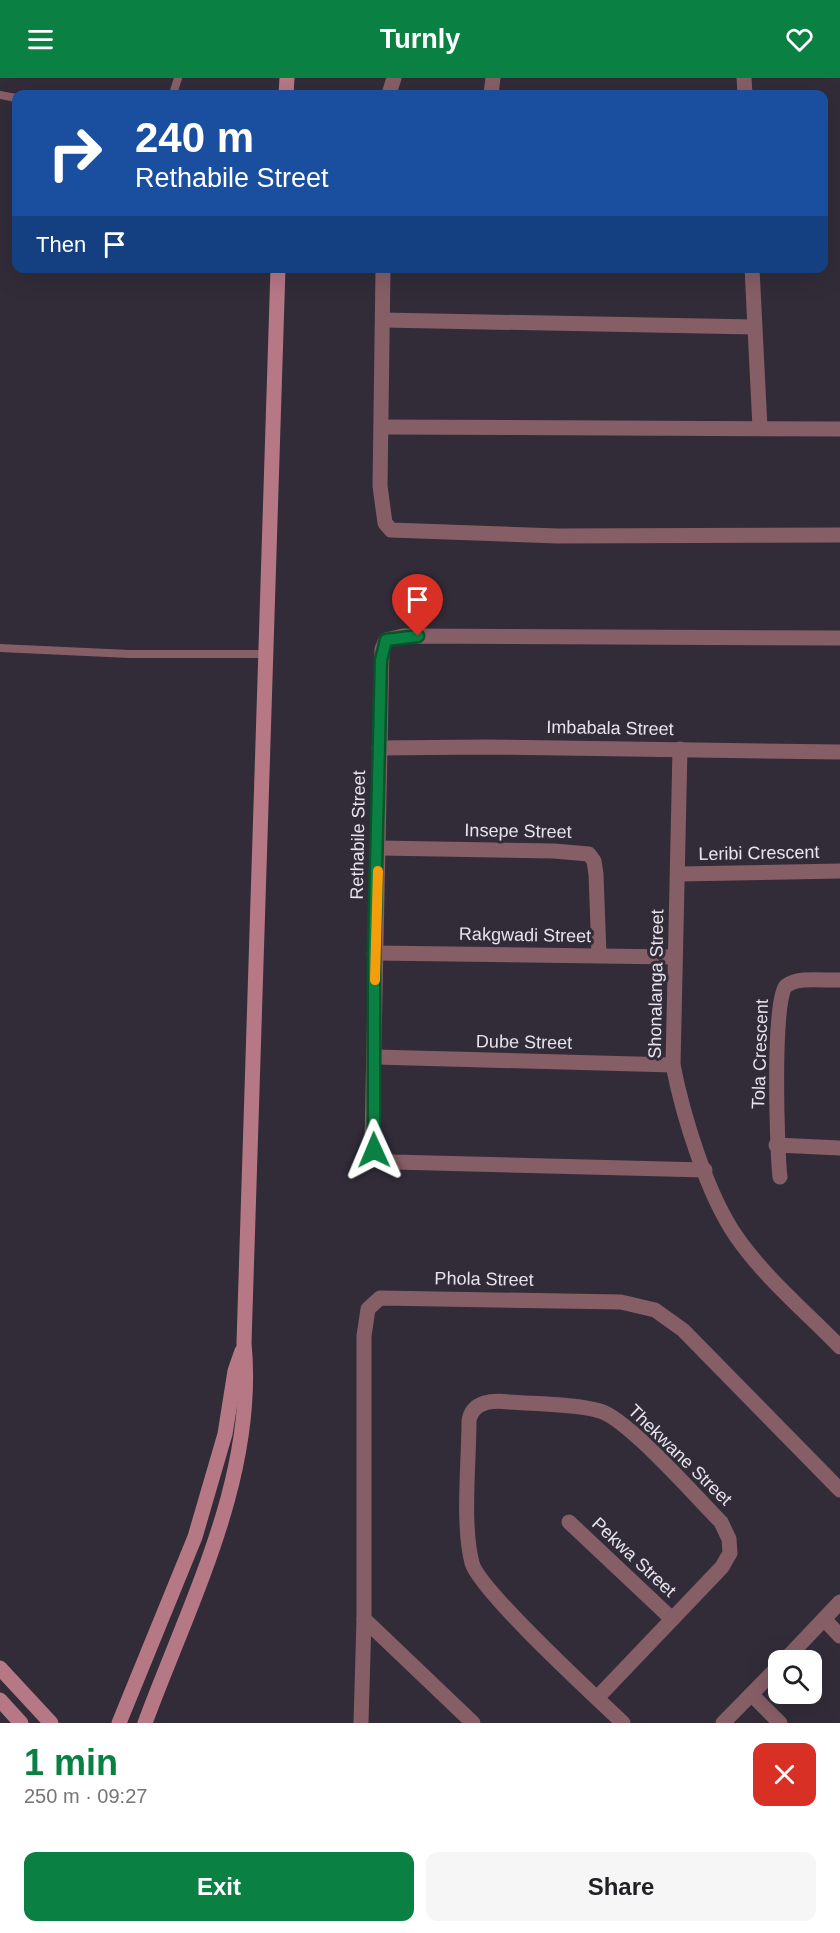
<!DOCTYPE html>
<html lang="en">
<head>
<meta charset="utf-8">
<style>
  body { margin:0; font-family:Arial,sans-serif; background:#f6f6f6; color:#202124; height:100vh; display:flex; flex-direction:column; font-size:22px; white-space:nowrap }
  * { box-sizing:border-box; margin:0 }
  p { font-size:20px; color:#757577 }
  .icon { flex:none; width:33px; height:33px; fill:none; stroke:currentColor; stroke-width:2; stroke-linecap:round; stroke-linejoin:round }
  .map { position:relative; height:1645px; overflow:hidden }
  .panel { display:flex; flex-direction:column; background:#fff; flex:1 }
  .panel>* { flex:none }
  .hud { position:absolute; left:12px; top:12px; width:816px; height:183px; border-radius:12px; box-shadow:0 6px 24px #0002; background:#1a4fa0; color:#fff; overflow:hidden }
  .tools { position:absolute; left:768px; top:1572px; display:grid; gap:12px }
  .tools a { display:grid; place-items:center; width:54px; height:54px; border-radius:12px; background:#fff; box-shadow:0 6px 24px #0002; font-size:30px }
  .pin { position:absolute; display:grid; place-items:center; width:51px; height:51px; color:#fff; margin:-62px -26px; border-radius:50% 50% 50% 0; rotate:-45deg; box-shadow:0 0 6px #0007 }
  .pin .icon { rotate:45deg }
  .me { position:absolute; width:66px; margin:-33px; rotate:359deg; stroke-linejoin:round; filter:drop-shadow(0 0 4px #0008) }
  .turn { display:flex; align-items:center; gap:21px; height:126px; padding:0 24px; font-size:27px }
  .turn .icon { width:78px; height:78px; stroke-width:2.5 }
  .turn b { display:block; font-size:42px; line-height:51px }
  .then { display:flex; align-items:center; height:57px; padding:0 24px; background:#0003; gap:12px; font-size:22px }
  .round { display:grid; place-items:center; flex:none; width:63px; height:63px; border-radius:12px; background:#f6f6f6 }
  .headline { display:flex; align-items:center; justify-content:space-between; height:102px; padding:0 24px }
  h1 { font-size:36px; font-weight:700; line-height:45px; color:#0b8043 }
  .cta { display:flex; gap:12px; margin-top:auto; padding:12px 24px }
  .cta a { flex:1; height:69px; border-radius:12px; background:#0b8043; color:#fff; font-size:24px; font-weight:700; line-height:69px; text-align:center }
  .cta a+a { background:#f6f6f6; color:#202124 }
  header { display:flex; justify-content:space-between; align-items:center; height:78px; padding:0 24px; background:#0b8043; color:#fff; font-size:27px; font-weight:700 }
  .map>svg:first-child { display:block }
</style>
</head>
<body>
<header><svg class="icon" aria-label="menu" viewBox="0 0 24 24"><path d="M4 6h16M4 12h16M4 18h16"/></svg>Turnly<svg class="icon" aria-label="heart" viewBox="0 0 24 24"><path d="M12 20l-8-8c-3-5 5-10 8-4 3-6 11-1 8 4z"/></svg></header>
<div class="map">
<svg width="840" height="1645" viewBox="0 0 840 1645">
  <rect width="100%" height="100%" fill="#312c38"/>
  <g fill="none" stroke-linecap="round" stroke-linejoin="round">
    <g stroke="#865e66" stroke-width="8">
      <path d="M173 16 178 0"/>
      <path d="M0 17 16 20"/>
      <path d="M0 570 129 576H267"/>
    </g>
    <g stroke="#865e66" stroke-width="15">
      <path d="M744 0 745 16"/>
      <path d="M389 16 394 0"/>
      <path d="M491 16 493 0"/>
      <path d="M383 190 380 408 385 445 391 452 558 458 840 457"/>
      <path d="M752 190 760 350"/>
      <path d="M383 242 754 249"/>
      <path d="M383 349 840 351"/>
      <path d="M379 670 485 669 840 674"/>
      <path d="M680 671 673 987C683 1038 707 1116 736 1158 765 1200 805 1233 840 1269"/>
      <path d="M379 770 554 773 589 776 594 783 596 796 599 877"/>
      <path d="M679 796 840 793"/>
      <path d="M374 875 674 879"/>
      <path d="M375 979 673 987"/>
      <path d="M776 1067 840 1070"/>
      <path d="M705 1092 394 1084C379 1083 374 1076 372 1062L382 571 386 562 403 558 840 560"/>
      <path d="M780 1099C777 1075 772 920 786 908 798 898 825 903 840 902"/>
      <path d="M569 1444 672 1541"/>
      <path d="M364 1541 473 1645"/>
      <path d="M824 1541 840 1558"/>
      <path d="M785 1582 840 1524"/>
      <path d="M752 1617 780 1645"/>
      <path d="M597 1620 722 1489 730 1475 729 1461 721 1444C697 1420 628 1341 600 1333 578 1326 534 1326 509 1324 493 1322 472 1323 469 1343 469 1384 462 1446 472 1485 479 1512 596 1619 623 1645"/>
      <path d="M361 1645 364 1541V1258L368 1231 380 1220 621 1224 655 1232 683 1252 840 1412"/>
      <path d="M723 1645 778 1589"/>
    </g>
    <g stroke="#b67885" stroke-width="15">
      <path d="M286 16 287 0"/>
      <path d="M0 1590 51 1645"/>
      <path d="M0 1622 21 1645"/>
      <path d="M119 1645 195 1459 225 1356 235 1293 242 1273"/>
      <path d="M145 1645C190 1523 257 1398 244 1265L278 190"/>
    </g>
  </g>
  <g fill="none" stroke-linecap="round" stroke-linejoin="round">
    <defs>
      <path id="route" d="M374 1072V875L381 582 386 562 418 558"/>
    </defs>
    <use href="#route" stroke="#07532c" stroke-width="15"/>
    <use href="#route" stroke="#0b8043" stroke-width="10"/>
    <path stroke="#f59e0b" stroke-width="10" d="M375 902 378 793"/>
  </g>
  <g text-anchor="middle" stroke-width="6" stroke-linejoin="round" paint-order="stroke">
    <g font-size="18" fill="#e7e4ec" stroke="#312c38">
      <text transform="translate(610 650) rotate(1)" y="6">Imbabala Street</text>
      <text transform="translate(518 753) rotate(1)" y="6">Insepe Street</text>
      <text transform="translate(358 757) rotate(-89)" y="6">Rethabile Street</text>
      <text transform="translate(759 775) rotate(-1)" y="6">Leribi Crescent</text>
      <text transform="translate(525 857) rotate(1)" y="6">Rakgwadi Street</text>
      <text transform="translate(656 906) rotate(-89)" y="6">Shonalanga Street</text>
      <text transform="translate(524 964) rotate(1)" y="6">Dube Street</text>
      <text transform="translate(760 976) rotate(-88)" y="6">Tola Crescent</text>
      <text transform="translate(484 1201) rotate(1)" y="6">Phola Street</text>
      <text transform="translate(680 1377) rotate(44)" y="6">Thekwane Street</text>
      <text transform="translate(634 1479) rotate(43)" y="6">Pekwa Street</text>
    </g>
  </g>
</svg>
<div class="tools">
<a><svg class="icon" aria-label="search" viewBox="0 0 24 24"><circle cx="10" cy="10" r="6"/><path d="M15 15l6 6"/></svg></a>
</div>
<div class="pin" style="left:418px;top:558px;background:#d93025"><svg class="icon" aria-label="arrive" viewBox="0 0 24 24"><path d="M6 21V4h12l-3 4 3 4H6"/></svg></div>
<svg class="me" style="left:374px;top:1072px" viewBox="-20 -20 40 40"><path d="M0-17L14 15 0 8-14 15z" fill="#0b8043" stroke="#fff" stroke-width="4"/></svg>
<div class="hud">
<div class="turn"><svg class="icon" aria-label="right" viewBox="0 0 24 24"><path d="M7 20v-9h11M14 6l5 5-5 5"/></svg><div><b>240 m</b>Rethabile Street</div></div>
<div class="then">Then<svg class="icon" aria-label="arrive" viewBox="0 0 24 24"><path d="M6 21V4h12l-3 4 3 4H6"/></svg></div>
</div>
</div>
<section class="panel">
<div class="headline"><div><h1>1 min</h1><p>250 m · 09:27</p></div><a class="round" style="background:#d93025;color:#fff"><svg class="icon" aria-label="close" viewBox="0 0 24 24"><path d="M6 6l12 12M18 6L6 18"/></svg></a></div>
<div class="cta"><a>Exit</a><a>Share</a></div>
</section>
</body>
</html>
